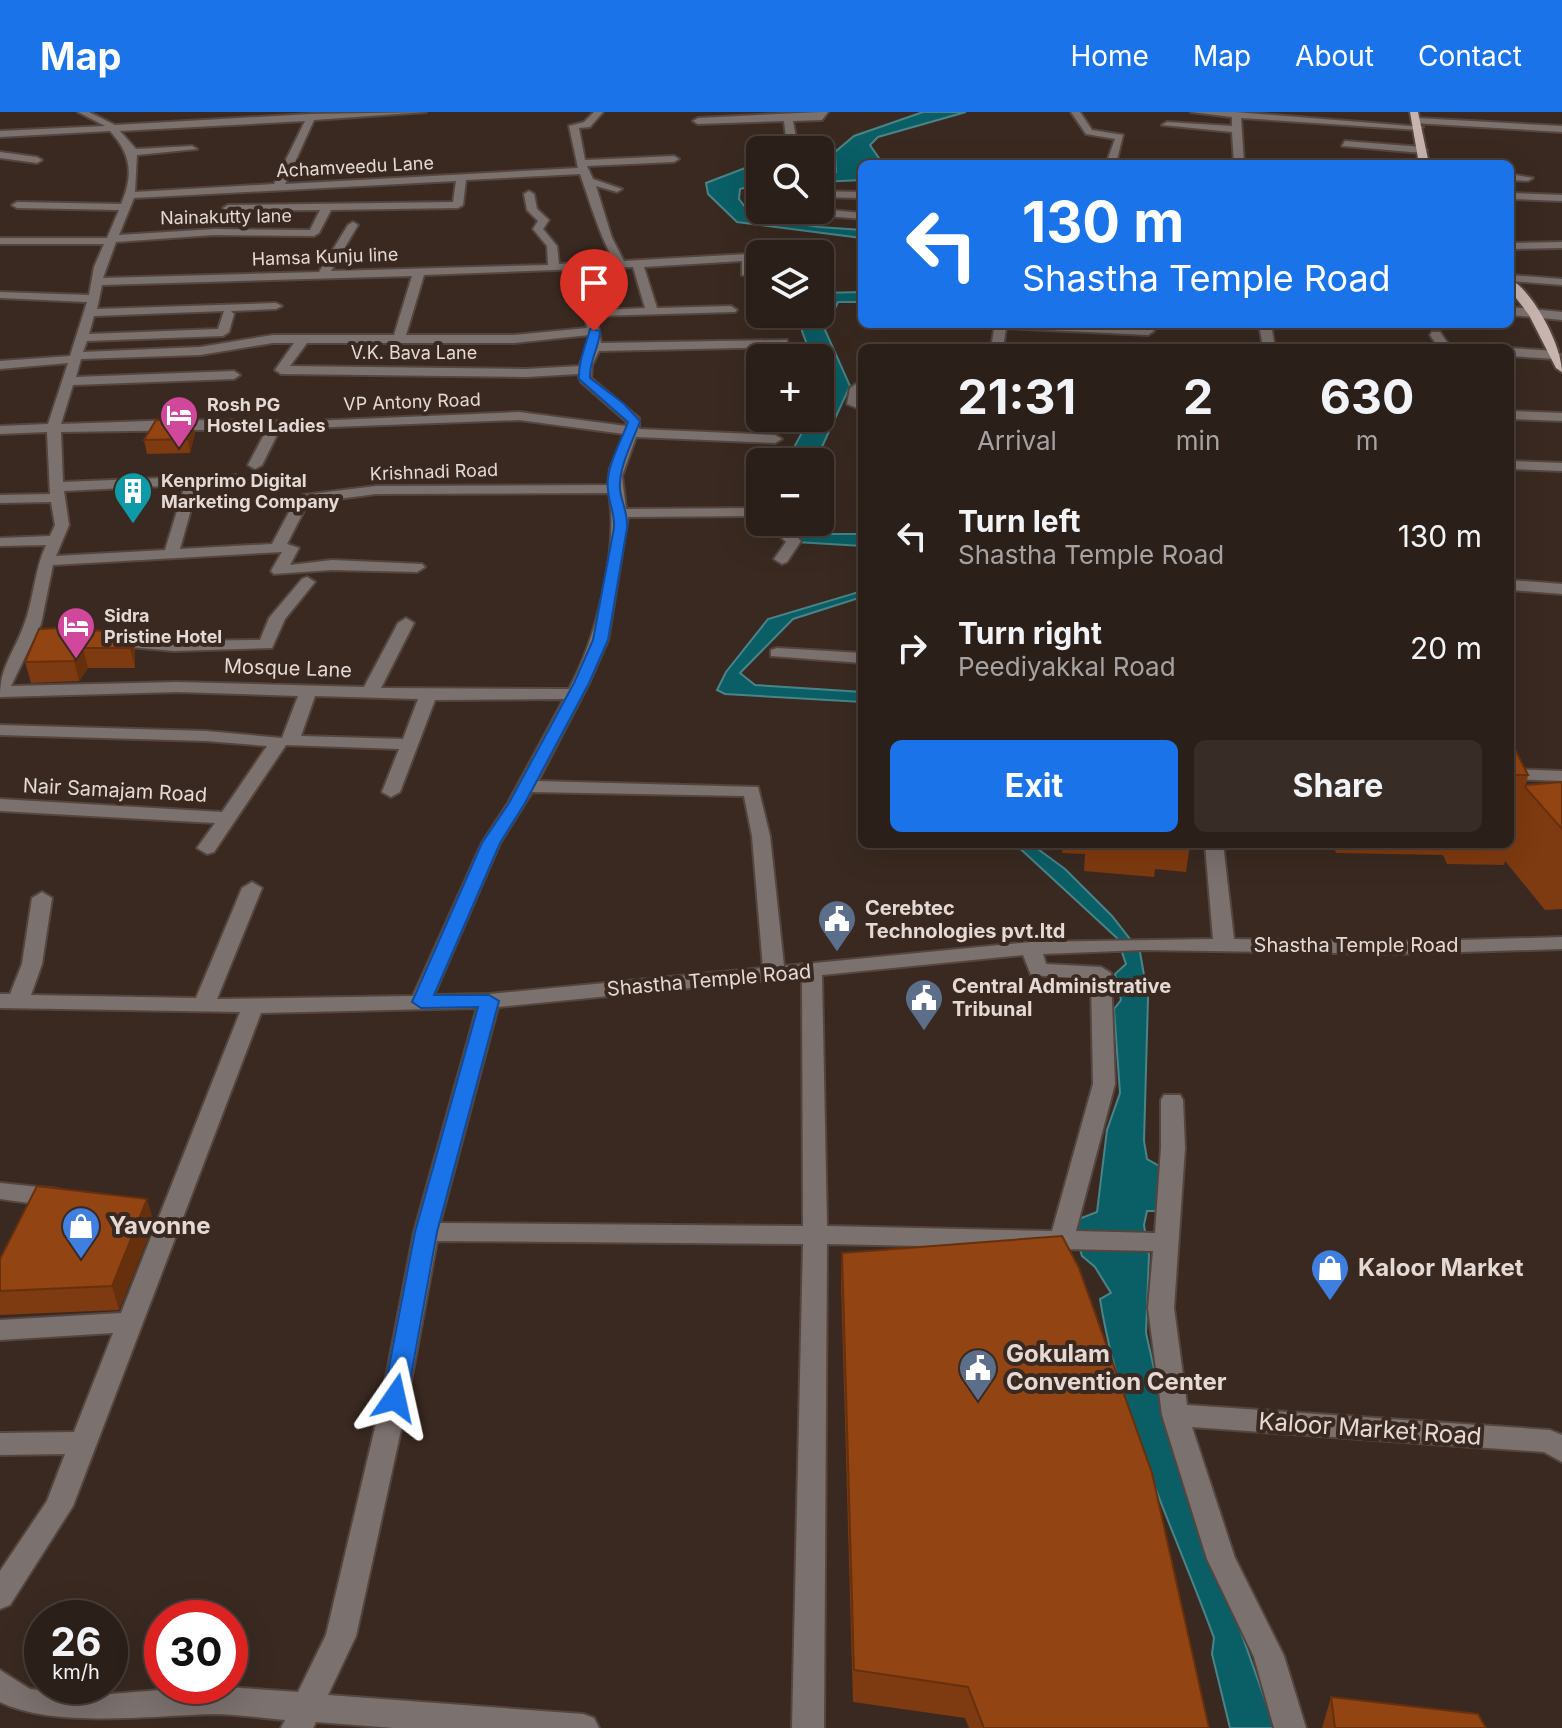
<!DOCTYPE html>
<html lang="en">
<head>
<meta charset="utf-8">
<style>
  body { margin:0; font-family:Inter,sans-serif; background:#372c26; color:#f1f3f6; height:100vh; display:flex; flex-direction:column; font-size:30px; white-space:nowrap }
  * { box-sizing:border-box; margin:0 }
  p { font-size:26px; color:#a6a2a2 }
  .icon { flex:none; width:44px; height:44px; fill:none; stroke:currentColor; stroke-width:2; stroke-linecap:round; stroke-linejoin:round }
  .map { position:relative; flex:1; overflow:hidden }
  .details { position:absolute; left:858px; top:232px; width:656px; height:504px; display:flex; flex-direction:column; background:#2b1f19; border-radius:12px; box-shadow:0 8px 32px #0002,0 0 0 2px #473d38 }
  .details>* { flex:none }
  .banner { position:absolute; left:858px; top:48px; width:656px; height:168px; border-radius:12px; box-shadow:0 8px 32px #0002,0 0 0 2px #473d38; background:#1a73e8; color:#fff; overflow:hidden }
  .controls { position:absolute; left:746px; top:24px; display:grid; gap:16px }
  .controls a { display:grid; place-items:center; width:88px; height:88px; border-radius:12px; background:#2b1f19; box-shadow:0 8px 32px #0002,0 0 0 2px #473d38; font-size:40px }
  .speed { position:absolute; left:24px; top:1488px; display:flex; gap:16px; font-size:40px; font-weight:700; text-align:center }
  .speed>* { display:grid; place-content:center; width:104px; height:104px; border-radius:50%; background:#2b1f19; box-shadow:0 8px 32px #0002,0 0 0 2px #473d38; line-height:1 }
  .speed small { font-size:20px; font-weight:400 }
  .speed .limit { border:12px solid #d22; background:#fff; color:#111 }
  .pin { position:absolute; display:grid; place-items:center; width:68px; height:68px; color:#fff; margin:-82px -34px; border-radius:50% 50% 50% 0; rotate:-45deg; box-shadow:0 0 8px #0007 }
  .pin .icon { rotate:45deg }
  .me { position:absolute; width:88px; margin:-44px; rotate:11deg; stroke-linejoin:round; filter:drop-shadow(0 0 6px #0008) }
  .turn { display:flex; align-items:center; gap:28px; height:168px; padding:0 32px; font-size:36px }
  .turn .icon { width:104px; height:104px; stroke-width:2.5 }
  .turn b { display:block; font-size:56px; line-height:68px }
  .eta { display:flex; justify-content:space-evenly; align-items:center; height:136px; text-align:center }
  .eta b { font-size:48px; font-weight:700; line-height:56px }
  .cta { display:flex; gap:16px; margin-top:auto; padding:16px 32px }
  .cta a { flex:1; height:92px; border-radius:12px; background:#1a73e8; color:#fff; font-size:32px; font-weight:700; line-height:92px; text-align:center }
  .cta a+a { background:#372c26; color:#f1f3f6 }
  ul { padding:0; list-style:none }
  li { display:flex; align-items:center; gap:24px; height:112px; padding:0 32px }
  li div { flex:1 }
  li b { display:block; font-size:30px }
  li em { font-style:normal }
  header { display:flex; align-items:center; gap:48px; box-sizing:border-box; height:112px; padding:0 40px; background:#1a73e8; color:#fff }
  header strong { font-size:38px }
  nav { display:flex; gap:44px; margin-inline-start:auto; font-size:28px }
  .map>svg:first-child { display:block }
</style>
</head>
<body>
<header>
<strong>Map</strong>
<nav><a>Home</a><a>Map</a><a>About</a><a>Contact</a></nav>
</header>
<div class="map">
<svg width="1562" height="1616" viewBox="0 0 1562 1616">
  <rect width="100%" height="100%" fill="#392921"/>
  <g fill="#0a5f66" stroke="#4b8487" stroke-width="2">
    <path d="M923 0H966L878 25 870 33 883 52H862V68L820 70V60H836L835 40 854 24Z"/>
    <path d="M745 56 760 57V72L740 77 739 87 752 104 819 115 862 118V126L737 110 708 82 706 71Z"/>
    <path d="M862 180V190H838L825 218 850 274 815 350H786L810 306H820V246H812L802 219V202H820V181Z"/>
    <path d="M777 410H798L812 422H862V434L796 430Z"/>
    <path d="M862 479V485L793 507 740 561 755 573 862 580V590L725 582 717 578 726 560 768 507Z"/>
    <path d="M1015 732H1031L1065 757 1112 804 1140 840 1148 886 1144 1029 1147 1047 1161 1055 1158 1099H1147L1144 1113 1149 1143 1146 1221 1165 1306 1275 1616H1230L1212 1542 1214 1526C1173 1414 1119 1306 1100 1187L1111 1181 1095 1155 1082 1144 1073 1114 1076 1108 1097 1100 1107 1018 1120 981 1114 897 1121 888 1115 862 1126 852 1117 826Z"/>
  </g>
  <g fill="none" stroke-linecap="round" stroke-linejoin="round">
    <defs>
      <g id="minor">
        <path d="M78 0H89L115 13 311 2 426 0 314 8 285 72 578 56 569 14 584 10 594 0H603L590 15 579 16 585 48 674 44 679 47 674 50 587 54 593 67 622 77 617 80 596 74 612 126 624 149 641 148 748 142H761L760 148 753 149 752 158 760 159V165L742 163V149L644 155 657 196 731 194 737 198 735 200 596 204 601 231 787 228V234L783 235 599 239 592 253 591 266 639 306V317L775 323 782 327 775 331 636 325 622 364 626 397 760 396V404L628 405 608 528 589 571 538 669 758 675 770 724 784 854 1031 830 1213 827 1205 732H1223L1234 827 1397 830 1562 825V837L1397 842 1143 838 1043 842 1046 852 1101 855 1111 861 1115 972 1076 1119 1155 1121 1161 1036V988L1164 983H1180L1183 988 1185 1036 1174 1196 1187 1293 1550 1318 1562 1323V1350L1544 1340 1192 1315 1235 1446 1284 1544 1306 1616H1274L1254 1545 1207 1447 1162 1303 1148 1196 1153 1139 827 1132 824 1616H792L803 1132 437 1129 408 1286 356 1524 328 1583 583 1602 594 1606 599 1616H394L316 1610 313 1616H281L285 1608C261 1606 236 1602 211 1602 149 1604 53 1616 0 1590V1558L30 1577 85 1584 211 1574 298 1580 326 1523 382 1286 414 1120 477 896 261 901 73 1394 10 1493 0 1497V1459L47 1389 65 1342 0 1343V1321L74 1320 113 1221 0 1228V1208L121 1201 240 900 0 896V882H10L22 852 32 786 42 780 52 786 42 852 31 883 196 886 242 776 252 770 262 776 217 887 413 884 482 731 508 691 564 587 435 588 400 680 391 685 382 680 399 637 286 633 214 740 207 742 197 736 215 711 0 699V687L222 700 267 634 206 629 0 623V613L206 619 282 626 298 584 177 580 0 585C0 554 14 541 24 513 34 487 34 459 46 433L0 434V426L50 424 55 413 51 390 0 391V383L50 382 47 320 0 322V314L48 312 68 251 0 257V249L70 244 87 190 0 186V180L89 183 94 155 104 132H0V126H107L119 98 17 96 12 93 17 90 121 92C134 62 131 42 110 19L0 25V19L105 14ZM305 9 274 72 135 80 137 43 197 37 192 34 136 37 120 19ZM580 62C590 90 599 122 614 149L559 152 557 134 543 117 549 108 537 97 534 82 529 79 524 82 527 98 538 109 533 117 547 134 548 153 331 159 358 113 353 110 348 113 319 160 103 166 116 130 214 123 314 124 319 121 331 98 458 96 463 93 466 68ZM456 69 453 90 228 93 223 96 228 99 320 98 310 118 214 117 119 123 134 86ZM633 155 645 196 585 199 587 216 514 223H406L424 163ZM412 164 394 223H273L200 235 83 240 87 229 223 224 229 220 234 202 231 199 276 197 282 194 276 191 97 197 102 173ZM224 199 218 217 89 222 94 204ZM589 223 588 235 579 254 526 257 290 254 307 231H514ZM273 231H294L275 258 281 262 526 265 578 262 581 270 627 310 626 314 519 300 312 309 177 308 61 312 73 273 234 267 240 263 234 259 76 265 81 247 200 243ZM519 308 624 322 610 357 608 373 376 374 303 383 296 387 272 432 180 437 198 372 231 370 238 366 236 363 63 370 61 320 267 317 248 353 255 357 262 353 280 317ZM185 373 165 438 56 444 69 413 64 379ZM609 381C619 436 596 528 569 577L381 576 414 511 406 506 398 511 364 575 177 570 11 574 41 512 53 453 282 440 271 459 274 462 332 458 417 460 425 455 422 452 332 448 290 453 299 436 287 432 308 391 376 382ZM315 584 418 587 403 627 301 624ZM532 680 744 684 752 724 763 856 489 882 434 883 500 731ZM1023 843 1031 863 1091 867 1093 972 1052 1119 827 1114 822 863ZM802 865 803 1114 440 1111 498 895Z"/>
        <path d="M820 0H828L822 8 793 9 796 26 791 29 786 26 784 9 698 12 693 9 698 6Z"/>
        <path d="M1071 0H1080L1092 18 1123 23 1116 52H1106L1115 27 1086 22Z"/>
        <path d="M1191 0H1235L1423 15 1418 18 1241 6 1244 52H1234L1232 20 1162 13 1167 10 1232 14V5Z"/>
        <path d="M1417 6 1562 14V20L1414 11Z"/>
        <path d="M1345 29 1422 35 1427 38 1422 41 1342 34Z"/>
        <path d="M0 40 37 45 42 48 37 51 0 46Z"/>
        <path d="M1510 62 1533 66 1528 69 1510 68Z"/>
        <path d="M820 79 862 80V86L820 85Z"/>
        <path d="M1510 81 1562 83V89L1510 87Z"/>
        <path d="M820 97 862 101V107L793 101 788 98Z"/>
        <path d="M1562 130V136L1510 137V131Z"/>
        <path d="M1510 163 1562 167V173L1510 169Z"/>
        <path d="M1510 195 1562 200V208L1510 203Z"/>
        <path d="M995 212 1148 215 1154 219 1148 223 1006 216 1003 236H991Z"/>
        <path d="M1259 212H1271L1275 236H1263Z"/>
        <path d="M1432 220H1440L1451 236H1439L1430 223Z"/>
        <path d="M1510 236 1555 239 1561 243 1555 247 1510 244Z"/>
        <path d="M856 272 862 275V298L847 292 850 276Z"/>
        <path d="M1510 299 1562 301V309L1510 307Z"/>
        <path d="M1510 349 1562 351V359L1510 357Z"/>
        <path d="M767 410H782L801 429 787 450 782 452 774 447 786 430Z"/>
        <path d="M307 465 315 470 285 507 272 536 174 539 108 533 100 528 108 523 174 529 260 528 269 506 302 467Z"/>
        <path d="M1510 468 1562 472V482L1510 478Z"/>
        <path d="M777 536 862 541V551L771 544V538Z"/>
        <path d="M1510 657 1562 659V669L1510 667Z"/>
        <path d="M0 1071 58 1077 66 1080 70 1086 66 1092 58 1095 0 1087Z"/>
      </g>
      <g id="major">
        <path d="M1410 0H1418L1429 52H1419Z"/>
        <path d="M1510 167C1533 179 1562 234 1562 260L1556 256 1529 203 1510 178Z"/>
      </g>
    </defs>
    <use href="#minor" stroke="#54453e" stroke-width="4"/>
    <use href="#major" stroke="#54453e" stroke-width="4"/>
    <use href="#minor" fill="#7b716e" fill-rule="evenodd"/>
    <use href="#major" fill="#c8b4af" fill-rule="evenodd"/>
  </g>
  <g fill="#7e3a10">
    <path d="M195 321 190 341 147 342 144 328Z"/>
    <path d="M86 515 87 518 131 520 135 540V556H88L79 569 31 571 25 550Z"/>
    <path d="M1510 627 1528 663 1526 673 1562 670V797L1545 798 1505 749 1504 753 1447 752 1443 743 1336 741 1333 732H1510Z"/>
    <path d="M1063 732H1190L1186 760 1155 757 1154 765 1084 759 1085 742 1062 741Z"/>
    <path d="M154 1110 119 1198 0 1203V1147Z"/>
    <path d="M842 1141 1209 1616H969L965 1606 853 1590 841 1172Z"/>
    <path d="M1331 1585 1486 1616H1322Z"/>
  </g>
  <g fill="#67300d">
    <path d="M192 307 195 321 190 341 188 327Z"/>
    <path d="M131 520 135 540V556L130 536Z"/>
    <path d="M83 536 88 556 79 569 74 549Z"/>
    <path d="M147 1087 154 1110 119 1198 112 1174Z"/>
  </g>
  <g fill="#934413" stroke="#67300d" stroke-width="2">
    <path d="M192 307 188 327 144 328 156 308Z"/>
    <path d="M86 515 85 518 131 520 130 536H83L74 549 25 550 39 517Z"/>
    <path d="M1510 627 1528 663H1510Z"/>
    <path d="M1562 670V717L1525 675 1526 673Z"/>
    <path d="M37 1074 147 1087 112 1174 0 1179V1147Z"/>
    <path d="M1062 1124 1079 1156 1152 1361 1209 1616H984L968 1575 854 1558 842 1141Z"/>
    <path d="M1331 1585 1478 1602 1486 1616H1335Z"/>
  </g>
  <path fill="#1a73e8" stroke="#114b97" stroke-width="2" d="M590 217 600 219C599 237 589 248 590 266L623 291 640 309C633 329 618 356 620 378 622 392 628 401 627 416L608 528 589 571 525 691 500 731 434 883H489L499 889 437 1120 407 1286 403 1293 395 1296 386 1293 383 1286 415 1120 478 895 421 896 412 890 482 731 509 691 574 571 593 528 614 416C615 401 609 392 608 378 605 356 621 330 628 310L579 267C578 250 586 233 590 217Z"/>
  <defs>
    <symbol id="hotel-pin" viewBox="-11 -11 22 30"><path d="M0 17L-7.5 6A9.5 9.5 0 1 1 7.5 6Z" fill="#d1479c" stroke="#392921"/><path d="M-6-4.5h1.5V1H6V5H4.5V3h-9V5H-6ZM-4 0a1.8 1.8 0 1 1 3.6 0ZM.5 0V-2.5h3Q6-2.5 6 0Z" fill="#fff"/></symbol>
    <symbol id="building-pin" viewBox="-11 -11 22 30"><path d="M0 17L-7.5 6A9.5 9.5 0 1 1 7.5 6Z" fill="#0f9aa8" stroke="#392921"/><path d="M-4-6H4V6H1V3H-1V6H-4ZM-2.5-4.3h1.7v1.8h-1.7ZM.8-4.3h1.7v1.8H.8ZM-2.5-1h1.7V.8h-1.7ZM.8-1h1.7V.8H.8Z" fill="#fff"/></symbol>
    <symbol id="civic-pin" viewBox="-11 -11 22 30"><path d="M0 17L-7.5 6A9.5 9.5 0 1 1 7.5 6Z" fill="#5c6f8a" stroke="#392921"/><path d="M-.6-6.5H3V-4.5H.6V-3L4-1V1h2V6H-6V1h2V-1L-.6-3ZM-1.2 2.5V6h2.4V2.5Z" fill="#fff"/></symbol>
    <symbol id="shop-pin" viewBox="-11 -11 22 30"><path d="M0 17L-7.5 6A9.5 9.5 0 1 1 7.5 6Z" fill="#3f7fe0" stroke="#392921"/><path d="M-5-2.5h2.3a2.7 3.5 0 0 1 5.4 0H5L5.5 6h-11ZM-1.5-2.5h3a1.5 2.3 0 0 0-3 0Z" fill="#fff"/></symbol>
  </defs>
  <g fill-rule="evenodd">
    <use href="#hotel-pin" x="157" y="281" width="44" height="60"/>
    <use href="#building-pin" x="111" y="357" width="44" height="60"/>
    <use href="#hotel-pin" x="54" y="492" width="44" height="60"/>
    <use href="#civic-pin" x="815" y="785" width="44" height="60"/>
    <use href="#civic-pin" x="902" y="864" width="44" height="60"/>
    <use href="#shop-pin" x="59" y="1092" width="44" height="60"/>
    <use href="#shop-pin" x="1308" y="1134" width="44" height="60"/>
    <use href="#civic-pin" x="956" y="1234" width="44" height="60"/>
  </g>
  <g text-anchor="middle" stroke-width="8" stroke-linejoin="round" paint-order="stroke">
    <g font-size="18" fill="#e4d9d4" stroke="#392921">
      <text transform="translate(355 55) rotate(-3)" y="6">Achamveedu Lane</text>
      <text transform="translate(226 105) rotate(-1)" y="6">Nainakutty lane</text>
      <text transform="translate(325 145) rotate(-2)" y="6">Hamsa Kunju line</text>
      <text x="414" y="247">V.K. Bava Lane</text>
      <text transform="translate(412 290) rotate(-2)" y="6">VP Antony Road</text>
      <text transform="translate(434 360) rotate(-2)" y="6">Krishnadi Road</text>
    </g>
    <g font-size="18" font-weight="bold" fill="#e4d9d4" stroke="#392921" text-anchor="start">
      <text x="207" y="299">Rosh PG<tspan x="207" dy="21">Hostel Ladies</tspan></text>
      <text x="161" y="375">Kenprimo Digital<tspan x="161" dy="21">Marketing Company</tspan></text>
      <text x="104" y="510">Sidra<tspan x="104" dy="21">Pristine Hotel</tspan></text>
    </g>
    <g font-size="20" fill="#e4d9d4" stroke="#392921">
      <text transform="translate(288 556) rotate(2)" y="7">Mosque Lane</text>
      <text transform="translate(115 678) rotate(3)" y="7">Nair Samajam Road</text>
      <text x="1356" y="840">Shastha Temple Road</text>
      <text transform="translate(709 868) rotate(-5)" y="7">Shastha Temple Road</text>
    </g>
    <g font-size="20" font-weight="bold" fill="#e4d9d4" stroke="#392921" text-anchor="start">
      <text x="865" y="803">Cerebtec<tspan x="865" dy="23">Technologies pvt.ltd</tspan></text>
      <text x="952" y="881">Central Administrative<tspan x="952" dy="23">Tribunal</tspan></text>
    </g>
    <g font-size="24" font-weight="bold" fill="#e4d9d4" stroke="#392921" text-anchor="start">
      <text x="109" y="1122">Yavonne</text>
      <text x="1358" y="1164">Kaloor Market</text>
      <text x="1006" y="1250">Gokulam<tspan x="1006" dy="28">Convention Center</tspan></text>
    </g>
    <g font-size="24" fill="#e4d9d4" stroke="#392921">
      <text transform="translate(1370 1317) rotate(4)" y="8">Kaloor Market Road</text>
    </g>
  </g>
</svg>
<div class="controls">
<a><svg class="icon" aria-label="search" viewBox="0 0 24 24"><circle cx="10" cy="10" r="6"/><path d="M15 15l6 6"/></svg></a>
<a><svg class="icon" aria-label="layers" viewBox="0 0 24 24"><path d="M12 4l9 5-9 5-9-5zM3 14l9 5 9-5"/></svg></a>
<a>+</a>
<a>−</a>
</div>
<div class="speed"><div>26<small>km/h</small></div><div class="limit">30</div></div>
<div class="pin" style="left:594px;top:219px;background:#d93025"><svg class="icon" aria-label="arrive" viewBox="0 0 24 24"><path d="M6 21V4h12l-3 4 3 4H6"/></svg></div>
<svg class="me" style="left:395px;top:1286px" viewBox="-20 -20 40 40"><path d="M0-17L14 15 0 8-14 15z" fill="#1a73e8" stroke="#fff" stroke-width="4"/></svg>
<div class="banner">
<div class="turn"><svg class="icon" aria-label="left" viewBox="0 0 24 24"><path d="M17 20v-9H6M10 6l-5 5 5 5"/></svg><div><b>130 m</b>Shastha Temple Road</div></div>
</div>
<section class="details">
<div class="eta">
<div><b>21:31</b><p>Arrival</p></div>
<div><b>2</b><p>min</p></div>
<div><b>630</b><p>m</p></div>
</div>
<ul>
<li><svg class="icon" aria-label="left" viewBox="0 0 24 24"><path d="M17 20v-9H6M10 6l-5 5 5 5"/></svg><div><b>Turn left</b><p>Shastha Temple Road</p></div><em>130 m</em></li>
<li><svg class="icon" aria-label="right" viewBox="0 0 24 24"><path d="M7 20v-9h11M14 6l5 5-5 5"/></svg><div><b>Turn right</b><p>Peediyakkal Road</p></div><em>20 m</em></li>
</ul>
<div class="cta"><a>Exit</a><a>Share</a></div>
</section>
</div>
</body>
</html>
